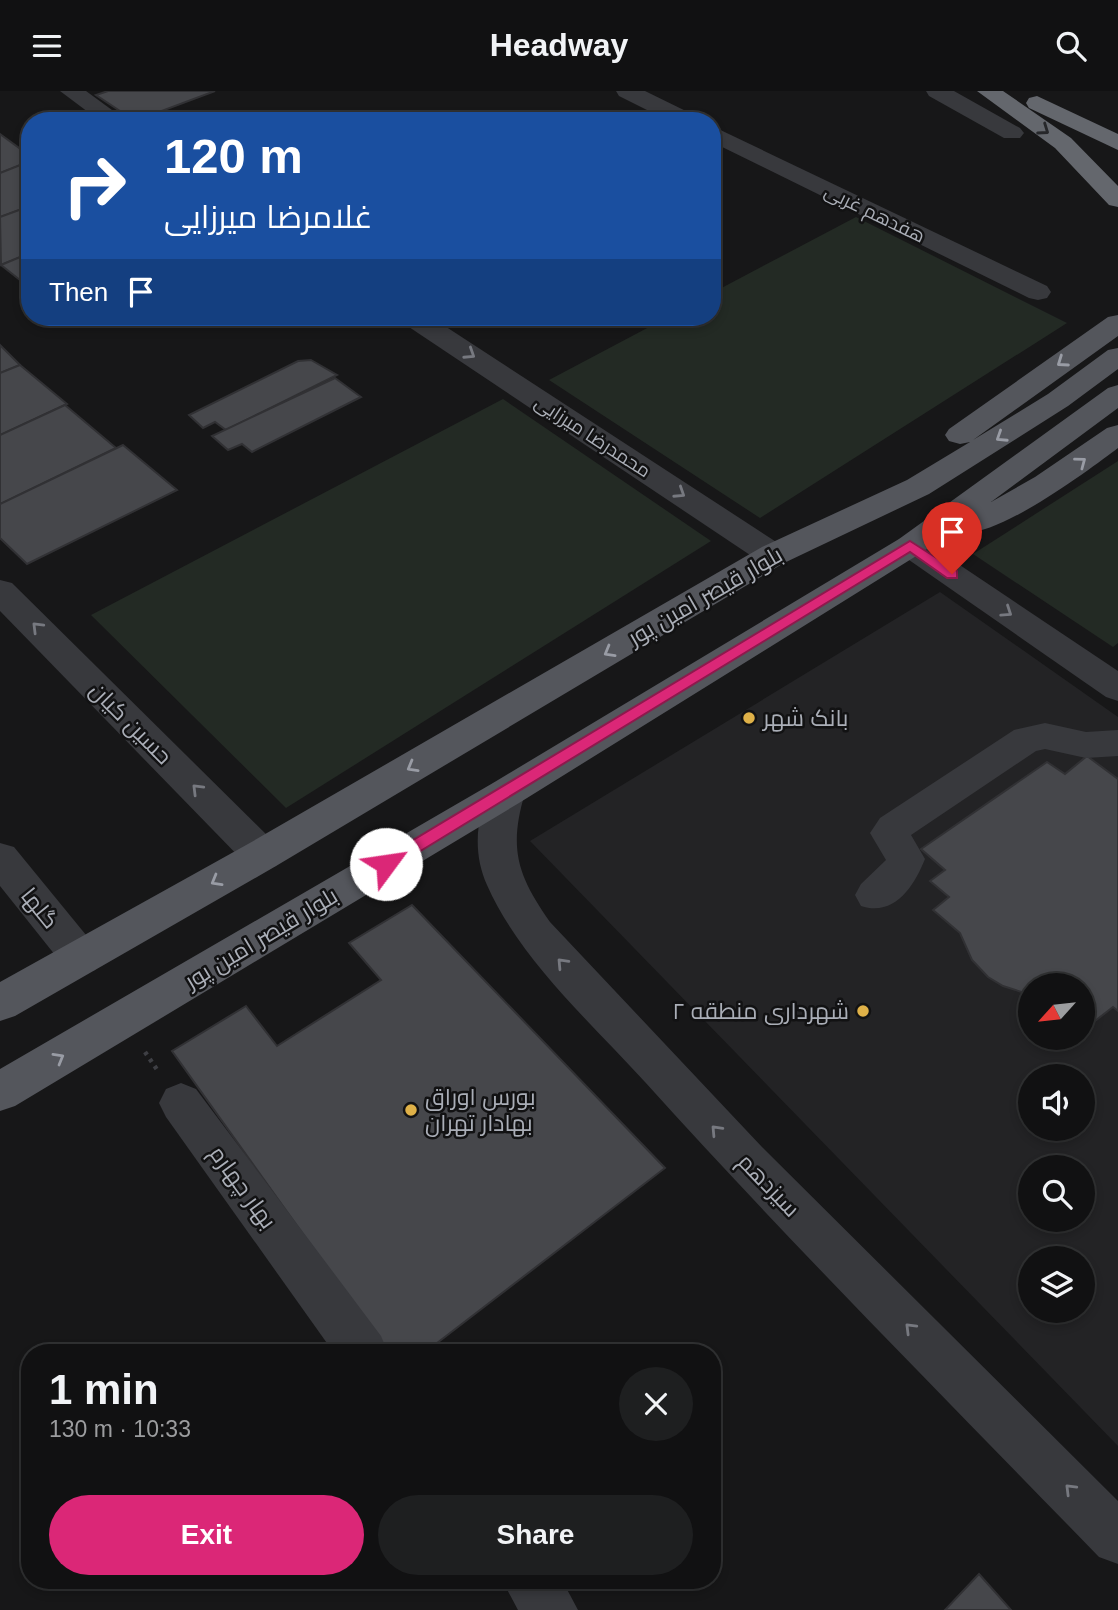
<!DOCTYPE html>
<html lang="en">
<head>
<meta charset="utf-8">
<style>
  body { margin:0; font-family:Helvetica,Cairo,sans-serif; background:#1e1f20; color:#f1f3f6; height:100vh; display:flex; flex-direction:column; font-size:26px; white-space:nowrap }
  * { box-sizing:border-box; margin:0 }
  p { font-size:23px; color:#9c9d9f }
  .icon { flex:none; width:38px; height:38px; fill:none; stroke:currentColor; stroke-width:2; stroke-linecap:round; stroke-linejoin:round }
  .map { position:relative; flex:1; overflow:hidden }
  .details { position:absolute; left:21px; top:1253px; width:700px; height:245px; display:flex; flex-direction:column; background:#111112; border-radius:28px; box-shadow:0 4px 10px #0003,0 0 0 2px #303132 }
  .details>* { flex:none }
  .guide { position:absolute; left:21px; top:21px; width:700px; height:214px; border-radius:28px; box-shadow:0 4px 10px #0003,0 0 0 2px #303132; background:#1a4fa0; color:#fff; overflow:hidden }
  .needle { width:46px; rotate:243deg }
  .tools { position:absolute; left:1018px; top:882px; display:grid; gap:14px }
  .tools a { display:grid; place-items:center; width:77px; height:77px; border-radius:50%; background:#111112; box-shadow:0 4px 10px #0003,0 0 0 2px #303132; font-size:35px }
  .pin { position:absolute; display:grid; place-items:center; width:60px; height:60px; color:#fff; margin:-72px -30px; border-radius:50% 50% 50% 0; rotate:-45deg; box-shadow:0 0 7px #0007 }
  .pin .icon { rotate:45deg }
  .me { position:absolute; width:77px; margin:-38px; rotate:59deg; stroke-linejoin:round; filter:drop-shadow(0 0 5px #0008) }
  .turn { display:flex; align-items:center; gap:24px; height:147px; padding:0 28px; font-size:32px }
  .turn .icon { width:91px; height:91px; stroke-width:2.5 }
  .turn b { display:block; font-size:49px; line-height:60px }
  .then { display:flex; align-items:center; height:66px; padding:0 28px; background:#0003; gap:14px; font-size:26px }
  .round { display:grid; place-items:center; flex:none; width:74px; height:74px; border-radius:37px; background:#1e1f20 }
  .headline { display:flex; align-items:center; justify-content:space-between; height:119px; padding:0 28px }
  h1 { font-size:42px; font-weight:700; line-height:52px }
  .cta { display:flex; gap:14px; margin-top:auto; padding:14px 28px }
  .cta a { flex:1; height:80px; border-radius:42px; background:#db2777; color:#fff; font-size:28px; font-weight:700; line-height:80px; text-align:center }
  .cta a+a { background:#1e1f20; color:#f1f3f6 }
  header { display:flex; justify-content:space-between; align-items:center; height:91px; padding:0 28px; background:#111112; font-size:32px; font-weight:700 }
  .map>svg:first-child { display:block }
</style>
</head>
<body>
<header><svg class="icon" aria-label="menu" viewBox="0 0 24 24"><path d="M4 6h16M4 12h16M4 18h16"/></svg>Headway<svg class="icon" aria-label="search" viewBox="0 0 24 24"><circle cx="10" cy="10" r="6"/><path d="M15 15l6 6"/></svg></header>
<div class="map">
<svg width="1118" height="1519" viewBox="0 0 1118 1519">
  <rect width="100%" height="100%" fill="#171718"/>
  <path fill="#232325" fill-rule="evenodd" d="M940 501 1118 626V1355L530 750ZM1031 894H1083V947H1031ZM1031 985H1083V1038H1031ZM1031 1076H1083V1129H1031ZM1031 1167H1083V1220H1031Z"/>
  <g fill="#232a24">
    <path d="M856 126 1067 232 760 427 549 289 668 226H712V202Z"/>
    <path d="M503 308 711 450 286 717 91 524Z"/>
    <path d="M1118 370V552L1113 556 973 463Z"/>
  </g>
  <g fill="#46474b" stroke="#313134" stroke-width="2">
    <path d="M108 0H215L135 30 96 4Z"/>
    <path d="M0 43 30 65 28 71 0 82Z"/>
    <path d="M28 71 30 115 0 126V82Z"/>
    <path d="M30 115V162L1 174 0 126Z"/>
    <path d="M30 162V197L1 174Z"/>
    <path d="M0 254 20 274 0 282Z"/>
    <path d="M311 269 337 284 226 339 215 331 203 337 189 324 298 270Z"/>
    <path d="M20 274 67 313 0 344V282Z"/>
    <path d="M335 287 361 306 252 361 242 353 228 359 212 345Z"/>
    <path d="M65 314 116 357 0 413V344Z"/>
    <path d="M123 354 177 399 27 473 0 447V413Z"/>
    <path d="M1087 665 1118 688V920L1113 916 1095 930 1083 920V894H1031V904L1003 895 988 886 972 869 960 842 933 819 949 806 930 790 945 779 921 758 1047 671 1065 683Z"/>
    <path d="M412 814 665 1077 424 1262H388L172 960 246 915 277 955 381 889 349 852Z"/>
    <path d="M979 1483 1011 1519H945Z"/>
  </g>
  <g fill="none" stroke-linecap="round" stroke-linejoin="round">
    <path stroke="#3e3f44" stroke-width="4.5" stroke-dasharray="3.5 5" stroke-linecap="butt" d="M145 961 158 980"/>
    <g fill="#38393d" fill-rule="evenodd">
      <path d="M60 0H86L127 30H100Z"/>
      <path d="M616 0H645L696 25 699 30H669L619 5Z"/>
      <path d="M926 0H954L1020 37 1024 42 1020 47H1004L929 5Z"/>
      <path d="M712 35 1047 195 1051 201 1047 207 1038 209 1029 207 712 51Z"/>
      <path d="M399 226H431L784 456 789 464 784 472 773 475 762 472 403 232Z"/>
      <path d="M910 444 921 448 1118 580V610L1106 606 899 462 894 455 899 448Z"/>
      <path d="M0 489 12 492 276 753 281 764 276 775 262 779 248 775 0 520Z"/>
      <path d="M1045 632 1086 641 1118 639V665L1086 667 1045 658 1036 660 911 744 925 768C914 795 895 826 861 815L855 804 861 793 886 769 870 742 880 727 1014 639Z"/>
      <path d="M506 688 519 692 525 702C508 758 518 785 550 831L762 1056 1118 1410V1473L1099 1466C947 1309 792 1154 645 991 591 932 519 867 487 794 472 761 476 723 493 692Z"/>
      <path d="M0 752 14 756 95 855 101 867 95 879 81 884 67 879 0 795Z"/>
      <path d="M181 992 196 998 381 1245 388 1262H334L166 1026 159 1012 166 998Z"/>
      <path d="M502 1489H562L578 1519H518Z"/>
    </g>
    <g fill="#54565c" fill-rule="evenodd">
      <path d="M1118 224V245L973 349 1048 303 1108 259 1118 257V278L1068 315 929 403 784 472 276 775 15 925 0 930V891L248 753 762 456 907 389 970 351 960 353 949 350 945 344 949 338 1108 226Z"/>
      <path d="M1118 294V317L991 411 1035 386 1107 337 1118 334V357C1093 376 981 460 955 438L921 462 519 712 15 1015 0 1020V978L493 692 899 448 1108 297Z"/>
    </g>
    <g fill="#64676d" fill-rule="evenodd">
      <path d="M977 0H1003L1071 47 1118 95V116L1109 114 1055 57Z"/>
      <path d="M1037 5 1118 43V59L1029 17 1026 12 1029 7Z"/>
    </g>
  </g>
  <defs><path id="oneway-chevron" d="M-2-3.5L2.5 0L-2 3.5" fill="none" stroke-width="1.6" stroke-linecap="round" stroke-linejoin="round" transform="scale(1.75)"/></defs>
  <use stroke="#26272a" href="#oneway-chevron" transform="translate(1044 39) rotate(35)"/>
  <g stroke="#777980">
    <use href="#oneway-chevron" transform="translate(470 263) rotate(33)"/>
    <use href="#oneway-chevron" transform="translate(680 402) rotate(33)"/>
    <use href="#oneway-chevron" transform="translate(1007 521) rotate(34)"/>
    <use href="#oneway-chevron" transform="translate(37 536) rotate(-135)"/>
    <use href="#oneway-chevron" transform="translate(197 698) rotate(-135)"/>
    <use href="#oneway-chevron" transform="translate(562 872) rotate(-133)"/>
    <use href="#oneway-chevron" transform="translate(716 1039) rotate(-133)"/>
    <use href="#oneway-chevron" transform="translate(910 1237) rotate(-135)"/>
    <use href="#oneway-chevron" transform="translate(1070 1398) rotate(-135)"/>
  </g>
  <g stroke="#999ca5">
    <use href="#oneway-chevron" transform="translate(1062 271) rotate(145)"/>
    <use href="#oneway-chevron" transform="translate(1001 346) rotate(147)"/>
    <use href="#oneway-chevron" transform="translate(1081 371) rotate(-37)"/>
    <use href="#oneway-chevron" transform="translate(609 561) rotate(150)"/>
    <use href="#oneway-chevron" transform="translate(412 676) rotate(150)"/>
    <use href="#oneway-chevron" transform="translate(216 790) rotate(150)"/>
    <use href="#oneway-chevron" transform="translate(59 967) rotate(-30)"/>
  </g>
  <path fill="#db2777" stroke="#8e194d" stroke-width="2" d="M910 450 957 480V487H947L910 461 391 778H380L378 773 380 769Z"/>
  <g fill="#dfb148" stroke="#121213" stroke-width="2.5">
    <circle cx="749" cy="627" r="7"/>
    <circle cx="863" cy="920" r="7"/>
    <circle cx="411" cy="1019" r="7"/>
  </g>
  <g text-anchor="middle" stroke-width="5" stroke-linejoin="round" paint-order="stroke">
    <g font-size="19" fill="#aaaeb7" stroke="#121213">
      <text transform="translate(875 122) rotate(26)" y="7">هفدهم غربی</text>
      <text transform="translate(593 345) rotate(33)" y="7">محمدرضا میرزایی</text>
    </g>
    <g font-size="23" fill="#aaaeb7" stroke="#121213">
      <text transform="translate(705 505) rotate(-30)" y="8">بلوار قیصر امین پور</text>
      <text transform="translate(131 632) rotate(45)" y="8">حسین کیان</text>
      <text transform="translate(40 817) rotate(51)" y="8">گلها</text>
      <text transform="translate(261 847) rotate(-31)" y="8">بلوار قیصر امین پور</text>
      <text transform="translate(769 1094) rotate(46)" y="8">سیزدهم</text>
      <text transform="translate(243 1096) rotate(54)" y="8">بهار چهارم</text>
    </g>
    <g font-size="23" fill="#aaaeb7" stroke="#121213" text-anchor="start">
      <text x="763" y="635">بانک شهر</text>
      <text x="849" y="928" text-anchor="end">شهرداری منطقه ۲</text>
      <text x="425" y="1014">بورس اوراق<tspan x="425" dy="26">بهادار تهران</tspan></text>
    </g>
  </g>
</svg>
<div class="tools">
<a><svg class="needle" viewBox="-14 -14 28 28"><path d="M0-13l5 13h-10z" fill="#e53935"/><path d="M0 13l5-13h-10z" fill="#9c9d9f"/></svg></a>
<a><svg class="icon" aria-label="sound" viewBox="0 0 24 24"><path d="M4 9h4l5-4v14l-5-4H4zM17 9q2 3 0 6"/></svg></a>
<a><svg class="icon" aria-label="search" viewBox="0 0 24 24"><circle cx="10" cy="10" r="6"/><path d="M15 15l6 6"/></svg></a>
<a><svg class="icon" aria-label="layers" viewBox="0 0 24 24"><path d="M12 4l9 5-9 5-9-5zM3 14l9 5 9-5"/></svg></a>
</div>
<div class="pin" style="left:952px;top:483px;background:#d93025"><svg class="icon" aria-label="arrive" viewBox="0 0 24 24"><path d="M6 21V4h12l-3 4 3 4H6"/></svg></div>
<svg class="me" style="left:386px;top:773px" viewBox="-20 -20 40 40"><circle r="19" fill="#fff"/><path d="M0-13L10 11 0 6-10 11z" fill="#db2777"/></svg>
<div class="guide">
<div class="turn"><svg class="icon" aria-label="right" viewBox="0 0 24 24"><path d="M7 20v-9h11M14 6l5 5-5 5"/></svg><div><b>120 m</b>غلامرضا میرزایی</div></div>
<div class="then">Then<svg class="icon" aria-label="arrive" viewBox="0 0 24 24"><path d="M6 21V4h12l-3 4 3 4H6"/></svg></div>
</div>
<section class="details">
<div class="headline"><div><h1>1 min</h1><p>130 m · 10:33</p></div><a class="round"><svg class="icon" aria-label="close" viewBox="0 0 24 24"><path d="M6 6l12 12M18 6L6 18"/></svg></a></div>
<div class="cta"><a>Exit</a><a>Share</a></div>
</section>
</div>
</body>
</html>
